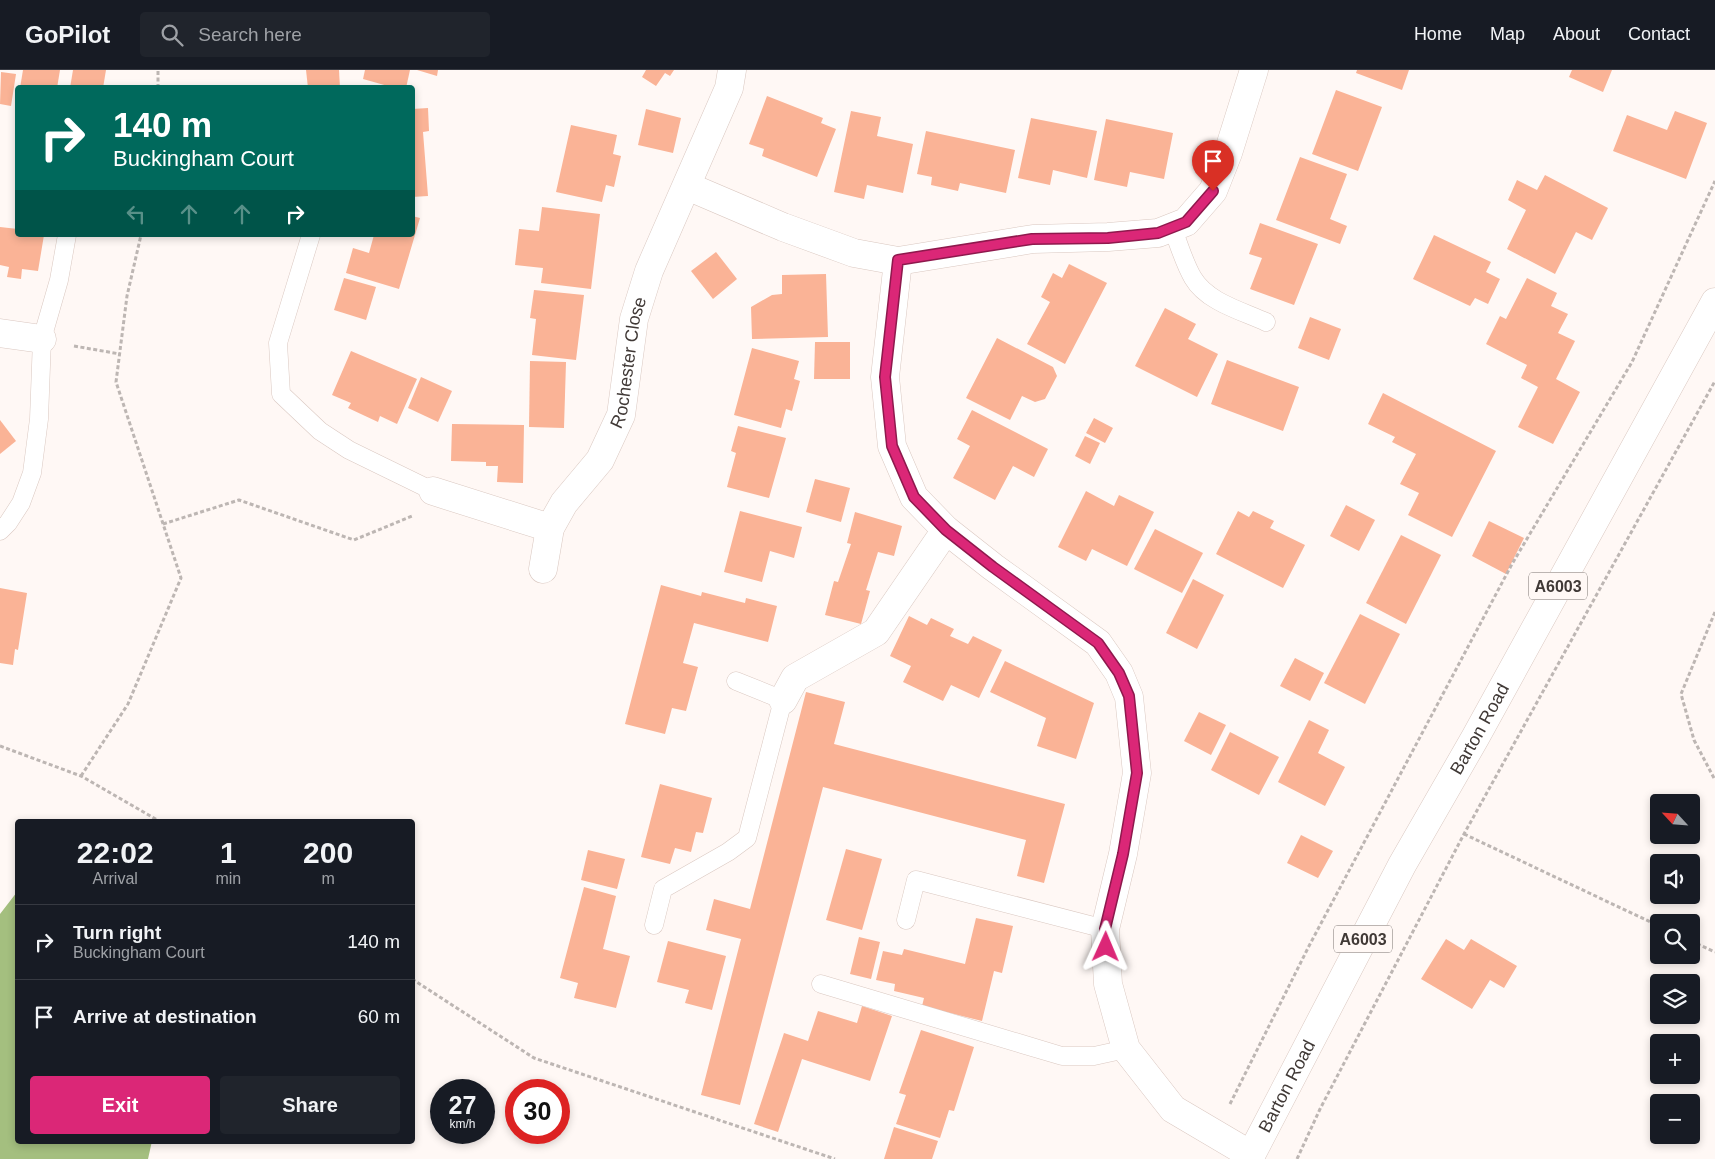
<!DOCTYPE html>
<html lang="en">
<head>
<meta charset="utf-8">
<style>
  body { margin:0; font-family:Helvetica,sans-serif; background:#20242c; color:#f1f3f6; height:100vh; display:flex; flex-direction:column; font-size:19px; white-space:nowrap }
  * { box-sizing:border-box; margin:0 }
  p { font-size:16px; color:#9ea1a6 }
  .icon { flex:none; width:28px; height:28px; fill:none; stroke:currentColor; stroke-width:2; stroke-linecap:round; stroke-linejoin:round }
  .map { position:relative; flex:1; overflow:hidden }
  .side { position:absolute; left:15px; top:749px; width:400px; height:325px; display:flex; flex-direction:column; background:#171b24; border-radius:5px; box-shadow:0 2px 8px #0003 }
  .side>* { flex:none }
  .hud { position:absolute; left:15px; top:15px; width:400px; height:152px; border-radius:5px; box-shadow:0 2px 8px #0003; background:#00695c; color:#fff; overflow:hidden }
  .needle { width:32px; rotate:296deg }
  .tools { position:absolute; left:1650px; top:724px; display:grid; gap:10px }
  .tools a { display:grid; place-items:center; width:50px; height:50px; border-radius:5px; background:#171b24; box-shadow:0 2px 8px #0003; font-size:25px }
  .speed { position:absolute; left:430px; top:1009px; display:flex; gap:10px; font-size:25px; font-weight:700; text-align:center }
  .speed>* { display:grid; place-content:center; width:65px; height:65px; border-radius:50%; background:#171b24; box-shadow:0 2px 8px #0003; line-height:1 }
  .speed small { font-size:12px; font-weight:400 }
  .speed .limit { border:8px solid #d22; background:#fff; color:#111 }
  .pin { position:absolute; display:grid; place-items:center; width:42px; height:42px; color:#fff; margin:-51px -21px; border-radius:50% 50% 50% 0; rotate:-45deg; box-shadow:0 0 5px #0007 }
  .pin .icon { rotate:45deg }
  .me { position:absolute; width:55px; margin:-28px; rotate:1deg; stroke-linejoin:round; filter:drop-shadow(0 0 4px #0008) }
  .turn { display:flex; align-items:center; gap:18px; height:105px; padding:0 15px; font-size:22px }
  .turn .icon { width:65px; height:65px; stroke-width:2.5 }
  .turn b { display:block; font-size:35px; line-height:42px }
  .lanes { display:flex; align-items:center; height:48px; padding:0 15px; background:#0003; justify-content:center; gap:25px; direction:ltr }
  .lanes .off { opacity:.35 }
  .eta { display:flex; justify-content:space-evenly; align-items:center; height:85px; text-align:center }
  .eta b { font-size:30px; font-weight:800; line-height:35px }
  .cta { display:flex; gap:10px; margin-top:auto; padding:10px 15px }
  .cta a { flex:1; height:58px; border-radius:5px; background:#db2777; color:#fff; font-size:20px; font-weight:800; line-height:58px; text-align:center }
  .cta a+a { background:#20242c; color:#f1f3f6 }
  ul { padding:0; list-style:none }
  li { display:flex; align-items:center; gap:15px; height:75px; padding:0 15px; border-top:1px solid #363941 }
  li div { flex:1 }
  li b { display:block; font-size:19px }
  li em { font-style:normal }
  header { display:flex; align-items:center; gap:30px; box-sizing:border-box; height:70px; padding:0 25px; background:#171b24; border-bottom:1px solid #363941 }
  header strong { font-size:24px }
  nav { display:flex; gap:28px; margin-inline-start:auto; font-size:18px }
  .search { width:350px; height:45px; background:#20242c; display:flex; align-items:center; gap:12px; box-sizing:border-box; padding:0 18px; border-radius:5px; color:#9ea1a6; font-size:19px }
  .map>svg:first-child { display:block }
</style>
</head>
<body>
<header>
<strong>GoPilot</strong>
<div class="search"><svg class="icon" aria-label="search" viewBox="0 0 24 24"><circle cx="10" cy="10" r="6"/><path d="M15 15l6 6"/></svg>Search here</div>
<nav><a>Home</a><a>Map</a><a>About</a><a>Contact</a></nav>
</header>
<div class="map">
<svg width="1715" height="1089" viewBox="0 0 1715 1089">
  <rect width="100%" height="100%" fill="#fff8f5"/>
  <path fill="#a4bf7f" d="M17 822 18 1071H152L148 1089H0V844Z"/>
  <g fill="#fab396">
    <path d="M23 0H60L57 18H20Z"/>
    <path d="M73 0H106L103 18H70Z"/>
    <path d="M306 0H339L340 18H308Z"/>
    <path d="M365 0H410L406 18H395L363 9Z"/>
    <path d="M417 0H438L437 6Z"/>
    <path d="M646 0H674L670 6 665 3 656 16 642 7Z"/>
    <path d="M1357 0H1409L1402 20 1356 3Z"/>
    <path d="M1572 0H1612L1603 22 1569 7Z"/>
    <path d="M1 2 16 4 11 36 0 34Z"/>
    <path d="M1336 20 1382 37 1358 101 1312 84Z"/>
    <path d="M767 26 823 48 821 53 836 59 817 107 762 86 764 79 749 74Z"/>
    <path d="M428 38 429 61 423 62 428 126 412 127V39Z"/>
    <path d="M646 39 681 48 673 83 638 75Z"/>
    <path d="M851 41 881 47 877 66 913 74 903 123 867 115 864 129 834 122Z"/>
    <path d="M1675 41 1707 53 1686 109 1613 81 1627 45 1667 60Z"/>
    <path d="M1031 48 1097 61 1087 108 1053 100 1050 115 1018 108Z"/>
    <path d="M1106 49 1173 63 1164 109 1130 102 1127 117 1094 110Z"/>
    <path d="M571 55 617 65 613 84 621 86 614 117 606 115 602 132 556 122Z"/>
    <path d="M926 61 1015 80 1006 123 960 113 958 121 931 115 932 107 917 104Z"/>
    <path d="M1300 87 1347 104 1330 149 1347 156 1340 174 1276 150Z"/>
    <path d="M1545 105 1608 138 1592 170 1576 162 1555 204 1507 179 1526 140 1508 130 1517 110 1537 120Z"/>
    <path d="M542 137 600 144 591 219 541 213 543 198 515 195 519 159 539 161Z"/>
    <path d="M412 146 420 148 399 219 346 203 353 178 369 183 374 165H412Z"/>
    <path d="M1260 153 1318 174 1294 235 1250 219 1262 188 1249 184Z"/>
    <path d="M0 157 18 159V165H44L38 201 22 199 21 209 7 207 9 197 0 195Z"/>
    <path d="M1434 165 1491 192 1486 202 1500 209 1488 234 1475 228 1470 236 1413 209Z"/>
    <path d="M716 182 737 209 713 229 691 201Z"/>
    <path d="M1069 194 1107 213 1065 294 1027 274 1050 232 1041 227 1053 203 1062 208Z"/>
    <path d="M826 204 828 267 752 269 751 237 772 225 782 224V205Z"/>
    <path d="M344 208 376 217 366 250 334 240Z"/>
    <path d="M1527 208 1557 223 1551 236 1568 244 1558 263 1575 271 1556 309 1580 322 1553 374 1518 357 1538 317 1521 308 1527 295 1486 274 1500 246 1506 249Z"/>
    <path d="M534 220 584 225 576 290 532 285 536 249 530 248Z"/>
    <path d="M1165 238 1196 254 1188 269 1218 284 1197 327 1135 296Z"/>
    <path d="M1310 247 1341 259 1329 290 1298 278Z"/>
    <path d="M997 268 1053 297 1057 306 1045 329 1035 332 1022 326 1010 350 966 328Z"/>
    <path d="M815 272H850V309H814Z"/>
    <path d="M752 278 799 291 794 309 800 311 792 341 786 339 781 358 734 345Z"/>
    <path d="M351 281 417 309 397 354 380 346 378 352 348 338 351 333 332 325Z"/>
    <path d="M1227 290 1299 317 1283 361 1211 334Z"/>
    <path d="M530 291 566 292 564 358 529 357Z"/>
    <path d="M421 307 452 321 438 352 408 338Z"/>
    <path d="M1383 323 1496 381 1452 467 1408 445 1419 423 1400 414 1416 384 1392 372 1395 367 1368 354Z"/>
    <path d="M972 340 1048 379 1034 407 1013 396 995 430 953 408 970 376 957 369Z"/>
    <path d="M1094 348 1113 358 1105 373 1086 363Z"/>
    <path d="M0 350 16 371 0 384Z"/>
    <path d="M452 354 524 355 523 413 497 412 498 396H486V392L451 391Z"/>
    <path d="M738 356 786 368 769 428 727 417 736 383 731 381Z"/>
    <path d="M1085 366 1100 373 1090 394 1075 386Z"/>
    <path d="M815 409 850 418 841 452 806 442Z"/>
    <path d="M1086 421 1114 436 1119 425 1154 442 1127 496 1092 479 1086 491 1058 477Z"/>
    <path d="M1346 435 1375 450 1359 481 1330 466Z"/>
    <path d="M740 441 802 457 794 488 770 481 762 512 724 502Z"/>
    <path d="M1238 441 1249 447 1253 441 1274 451 1270 458 1305 475 1283 518 1216 484Z"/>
    <path d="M855 442 902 456 894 486 878 482 866 520 870 521 861 554 825 545 834 511 838 512 851 474 847 473Z"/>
    <path d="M1489 451 1524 468 1506 504 1472 486Z"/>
    <path d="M1155 459 1203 483 1182 523 1134 499Z"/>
    <path d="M1401 465 1441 485 1406 554 1366 533Z"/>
    <path d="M1193 509 1224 525 1197 579 1166 563Z"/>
    <path d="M661 515 701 526 702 522 745 533 746 528 777 536 768 572 694 553 683 593 698 597 686 641 672 638 665 664 625 654Z"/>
    <path d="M0 518 27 523 18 580 15 579 13 595 0 593Z"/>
    <path d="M1360 544 1400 564 1365 634 1324 613Z"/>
    <path d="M909 546 927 555 931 548 954 559 950 566 968 574 973 566 1002 580 979 628 951 615 943 631 903 612 911 596 890 586Z"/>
    <path d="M1295 588 1324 603 1310 631 1280 616Z"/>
    <path d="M1005 591 1094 633 1076 689 1037 676 1046 648 990 622Z"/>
    <path d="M806 622 845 632 834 674 1065 734 1044 813 1017 806 1026 770 823 717 740 1035 701 1025 741 869 706 860 714 829 750 839Z"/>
    <path d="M1199 642 1226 655 1211 685 1184 671Z"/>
    <path d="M1309 650 1329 660 1318 683 1345 697 1325 736 1278 712Z"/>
    <path d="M1230 662 1279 687 1259 725 1211 700Z"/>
    <path d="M660 714 712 728 703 763 696 762 691 782 675 778 670 794 641 787Z"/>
    <path d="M1301 765 1333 781 1318 808 1287 793Z"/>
    <path d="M846 779 882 789 862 860 826 850Z"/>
    <path d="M588 780 625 789 617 819 581 810Z"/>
    <path d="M584 817 616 826 603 879 630 886 616 938 574 928 578 913 560 908Z"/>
    <path d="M976 848 1013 856 1002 903 994 901 982 951 922 936 924 928 894 921 895 914 876 910 883 881 902 885 904 879 965 894Z"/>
    <path d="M859 867 880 872 871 909 850 904Z"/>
    <path d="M1446 869 1464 880 1471 869 1517 896 1504 918 1490 910 1472 939 1421 909Z"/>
    <path d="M668 871 726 886 712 940 685 933 689 920 657 912Z"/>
    <path d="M862 936 892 946 870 1011 802 989 778 1062 754 1054 784 963 808 971 818 941 857 953Z"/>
    <path d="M921 960 974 977 954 1041 949 1040 940 1068 896 1054 906 1025 899 1023Z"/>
    <path d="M894 1057 938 1071 932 1089H884Z"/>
  </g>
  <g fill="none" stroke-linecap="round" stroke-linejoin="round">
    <defs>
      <g id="service">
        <path d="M1172 157C1179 174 1184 193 1193 208 1207 232 1242 241 1266 252"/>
        <path d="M311 165 278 273 281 324 320 361 349 380 433 421"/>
        <path d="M0 461 8 453 21 433 32 403 39 349 42 269 59 210 67 165"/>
        <path d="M906 850 916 810 1105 859"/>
        <path d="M654 855 663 819 728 782 747 768 783 630 736 611"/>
        <path d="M821 914 1062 986H1094L1126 979"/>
      </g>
      <g id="minor">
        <path d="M687 116 783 157 854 183 898 191 1033 169 1108 167 1158 163 1186 152 1213 121 1228 83 1254 0"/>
        <path d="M898 191 885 307 892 376 914 427 946 460 993 497 1098 573 1119 603 1129 627 1137 703 1123 784 1105 859 1108 914 1126 979 1173 1039 1251 1085"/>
        <path d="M0 263 42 269"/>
        <path d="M433 421 550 458"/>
        <path id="s1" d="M543 499 550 458 564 433 600 390 621 345 634 249 649 201 729 18 732 0"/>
        <path d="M783 630 795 608 876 562 946 460"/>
      </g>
      <g id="primary">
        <path id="s2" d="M1249 1089 1402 795 1475 668 1715 232"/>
      </g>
    </defs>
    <use href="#service" stroke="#dac8c1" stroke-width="19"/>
    <use href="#minor" stroke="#dac8c1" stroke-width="29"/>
    <use href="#primary" stroke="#dac8c1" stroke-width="29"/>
    <g stroke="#bdb6b3" stroke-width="3" stroke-dasharray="4 2.5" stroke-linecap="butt">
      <path d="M158 18V0"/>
      <path d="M74 276 120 284"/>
      <path d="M163 454 239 430 354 470 412 446"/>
      <path d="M1715 542 1681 624 1694 670 1715 710"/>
      <path d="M0 676 81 706 159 751"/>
      <path d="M81 706 128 634 181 508 116 312 127 226 141 165"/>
      <path d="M1464 764 1659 856"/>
      <path d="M1691 871 1715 882"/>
      <path d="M412 909 534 988 835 1089"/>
      <path d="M1230 1034 1309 876 1512 494 1632 292 1715 111"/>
      <path d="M1297 1089 1320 1039 1464 764 1715 311"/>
    </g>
    <use href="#service" stroke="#fff" stroke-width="18"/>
    <use href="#minor" stroke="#fff" stroke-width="28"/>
    <use href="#primary" stroke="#fff" stroke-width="28"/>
  </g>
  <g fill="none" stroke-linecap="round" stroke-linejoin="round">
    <defs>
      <path id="route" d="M1106 877 1105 859 1123 784 1137 703 1129 626 1119 603 1098 573 993 497 946 460 914 427 892 376 885 307 898 190 1032 169 1108 168 1158 163 1186 152 1213 121"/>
    </defs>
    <use href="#route" stroke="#8e194d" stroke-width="12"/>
    <use href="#route" stroke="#db2777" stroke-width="9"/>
  </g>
  <g text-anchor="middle" stroke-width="5" stroke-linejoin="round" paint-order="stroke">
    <g fill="#fff8f5" stroke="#79726f" stroke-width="1">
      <rect x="1529" y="502.5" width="58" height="27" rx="4"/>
      <rect x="1334" y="855.5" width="58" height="27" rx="4"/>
    </g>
    <g font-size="16" font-weight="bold" fill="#403936">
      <text x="1558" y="522">A6003</text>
      <text x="1363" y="875">A6003</text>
    </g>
    <g font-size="18" fill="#403936" stroke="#fff8f5">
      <text dy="6" stroke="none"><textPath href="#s1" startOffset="229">Rochester Close</textPath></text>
      <text dy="6" stroke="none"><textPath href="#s2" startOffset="488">Barton Road</textPath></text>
      <text dy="6" stroke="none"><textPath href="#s2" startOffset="82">Barton Road</textPath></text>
    </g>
  </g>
</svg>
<div class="tools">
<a><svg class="needle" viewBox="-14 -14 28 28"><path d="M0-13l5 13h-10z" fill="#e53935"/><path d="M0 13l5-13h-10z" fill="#9ea1a6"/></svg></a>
<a><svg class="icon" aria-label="sound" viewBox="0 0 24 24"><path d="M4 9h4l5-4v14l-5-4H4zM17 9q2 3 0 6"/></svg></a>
<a><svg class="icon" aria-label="search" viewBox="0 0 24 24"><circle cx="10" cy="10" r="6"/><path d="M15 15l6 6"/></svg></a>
<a><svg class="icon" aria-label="layers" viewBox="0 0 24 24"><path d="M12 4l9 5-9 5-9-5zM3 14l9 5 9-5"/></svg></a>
<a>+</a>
<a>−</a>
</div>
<div class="speed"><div>27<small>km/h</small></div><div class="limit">30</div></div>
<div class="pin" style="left:1213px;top:121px;background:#d93025"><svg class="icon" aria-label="arrive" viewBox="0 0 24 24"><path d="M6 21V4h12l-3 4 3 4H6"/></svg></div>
<svg class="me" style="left:1106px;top:877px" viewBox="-20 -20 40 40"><path d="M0-17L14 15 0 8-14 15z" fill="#db2777" stroke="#fff" stroke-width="4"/></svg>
<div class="hud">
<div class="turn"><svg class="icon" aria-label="right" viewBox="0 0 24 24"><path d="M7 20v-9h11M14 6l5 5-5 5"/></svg><div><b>140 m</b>Buckingham Court</div></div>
<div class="lanes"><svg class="icon off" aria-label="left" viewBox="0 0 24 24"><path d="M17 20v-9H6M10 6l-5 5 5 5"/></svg><svg class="icon off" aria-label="ahead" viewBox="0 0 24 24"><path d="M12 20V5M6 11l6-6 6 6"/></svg><svg class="icon off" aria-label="ahead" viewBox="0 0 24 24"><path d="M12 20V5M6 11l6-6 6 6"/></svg><svg class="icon" aria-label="right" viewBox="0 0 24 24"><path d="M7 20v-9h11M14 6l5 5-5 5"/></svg></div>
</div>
<section class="side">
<div class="eta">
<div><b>22:02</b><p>Arrival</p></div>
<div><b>1</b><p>min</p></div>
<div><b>200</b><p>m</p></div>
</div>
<ul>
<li><svg class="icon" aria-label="right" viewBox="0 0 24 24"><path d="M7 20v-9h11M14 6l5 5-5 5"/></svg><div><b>Turn right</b><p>Buckingham Court</p></div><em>140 m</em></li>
<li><svg class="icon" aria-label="arrive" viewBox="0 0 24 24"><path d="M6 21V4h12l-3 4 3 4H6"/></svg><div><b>Arrive at destination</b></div><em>60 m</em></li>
</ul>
<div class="cta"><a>Exit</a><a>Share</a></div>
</section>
</div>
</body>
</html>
